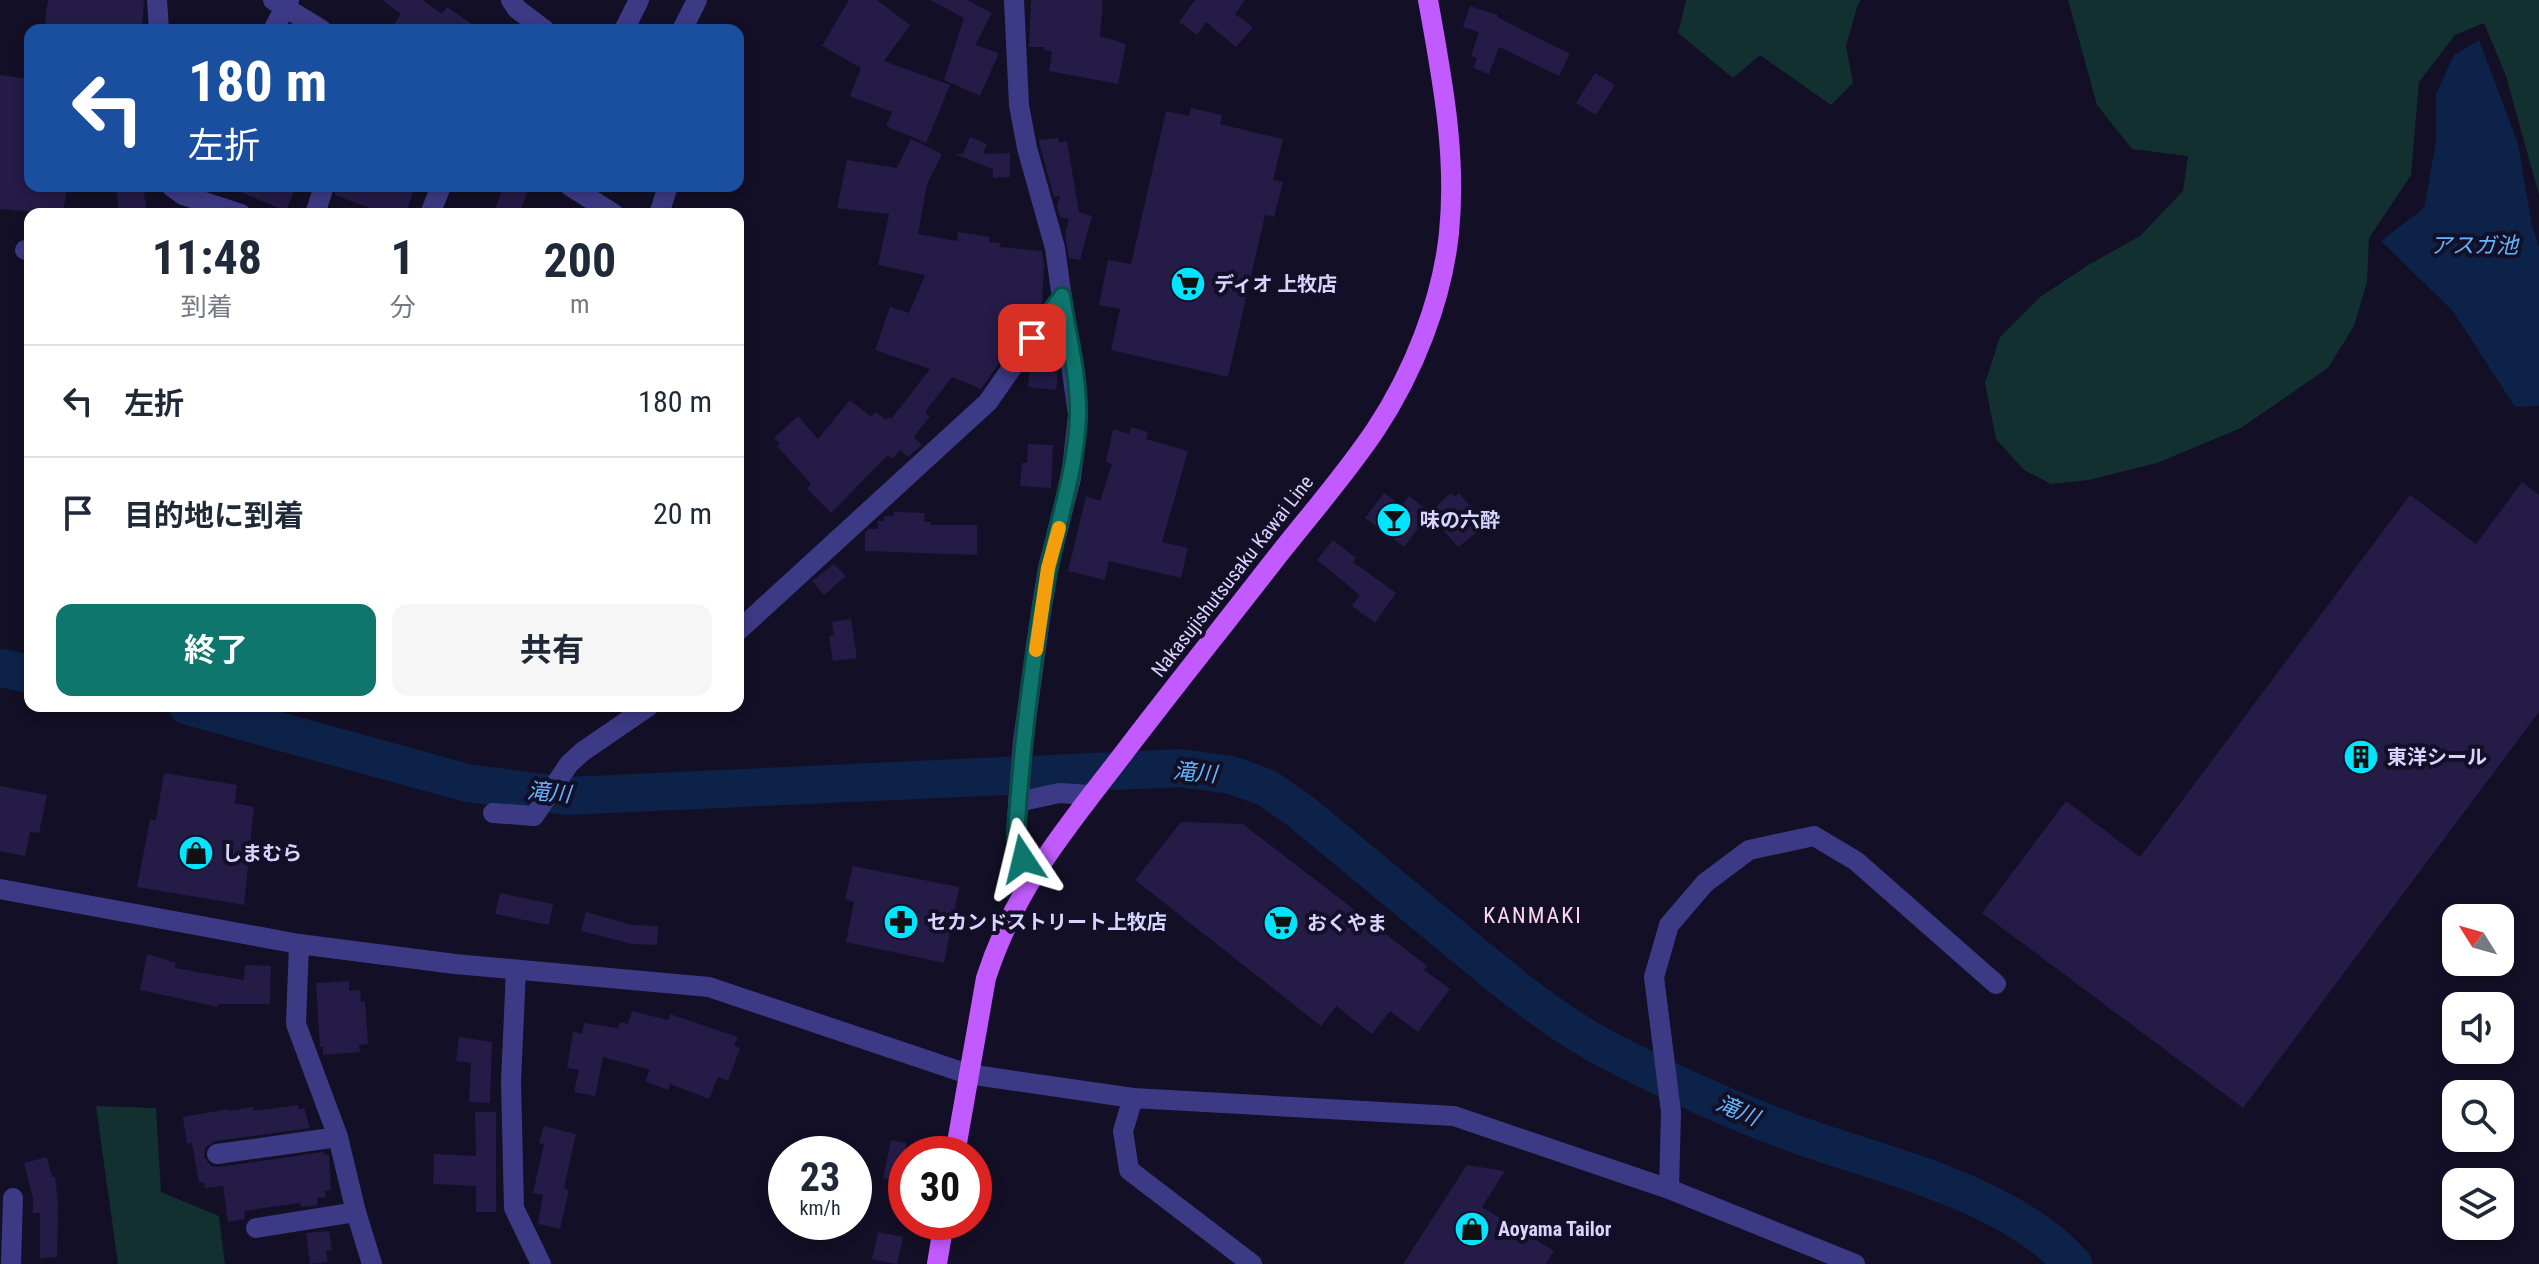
<!DOCTYPE html>
<html lang="ja">
<head>
<meta charset="utf-8">
<style>
  body { margin:0; font-family:"Roboto Condensed","Noto Sans JP",sans-serif; background:#f6f6f7; color:#1f2937; height:100vh; display:flex; flex-direction:column; font-size:30px; white-space:nowrap }
  * { box-sizing:border-box; margin:0 }
  p { font-size:26px; color:#747a83 }
  .icon { flex:none; width:44px; height:44px; fill:none; stroke:currentColor; stroke-width:2; stroke-linecap:round; stroke-linejoin:round }
  .map { position:relative; flex:1; overflow:hidden }
  .details { position:absolute; left:24px; top:208px; width:720px; height:504px; display:flex; flex-direction:column; background:#fff; border-radius:16px; box-shadow:0 4px 12px #0003 }
  .details>* { flex:none }
  .hud { position:absolute; left:24px; top:24px; width:720px; height:168px; border-radius:16px; box-shadow:0 4px 12px #0003; background:#1a4fa0; color:#fff; overflow:hidden }
  .needle { width:52px; rotate:307deg }
  .fabs { position:absolute; left:2442px; top:904px; display:grid; gap:16px }
  .fabs a { display:grid; place-items:center; width:72px; height:72px; border-radius:16px; background:#fff; box-shadow:0 4px 12px #0003; font-size:40px }
  .speed { position:absolute; left:768px; top:1136px; display:flex; gap:16px; font-size:40px; font-weight:700; text-align:center }
  .speed>* { display:grid; place-content:center; width:104px; height:104px; border-radius:50%; background:#fff; box-shadow:0 4px 12px #0003; line-height:1 }
  .speed small { font-size:20px; font-weight:400 }
  .speed .limit { border:12px solid #d22; background:#fff; color:#111 }
  .pin { position:absolute; display:grid; place-items:center; width:68px; height:68px; color:#fff; margin:-34px; border-radius:16px; box-shadow:0 4px 12px #0006 }
  .me { position:absolute; width:88px; margin:-44px; rotate:350deg; stroke-linejoin:round; filter:drop-shadow(0 0 6px #0008) }
  .turn { display:flex; align-items:center; gap:28px; height:168px; padding:0 32px; font-size:36px }
  .turn .icon { width:104px; height:104px; stroke-width:2.5 }
  .turn b { display:block; font-size:56px; line-height:68px }
  .eta { display:flex; justify-content:space-evenly; align-items:center; height:136px; text-align:center }
  .eta b { font-size:48px; font-weight:700; line-height:56px }
  .button { display:flex; gap:16px; margin-top:auto; padding:16px 32px }
  .button a { flex:1; height:92px; border-radius:16px; background:#0f766e; color:#fff; font-size:32px; font-weight:700; line-height:92px; text-align:center }
  .button a+a { background:#f6f6f7; color:#1f2937 }
  ul { padding:0; list-style:none }
  li { display:flex; align-items:center; gap:24px; height:112px; padding:0 32px; border-top:2px solid #e0e1e3 }
  li div { flex:1 }
  li b { display:block; font-size:30px }
  li em { font-style:normal }
  .map>svg:first-child { display:block }
</style>
</head>
<body>
<div class="map">
<svg width="2539" height="1264" viewBox="0 0 2539 1264">
  <rect width="100%" height="100%" fill="#130f26"/>
  <g fill="#12302f">
    <path d="M1686 0H1861L1858 4 1846 46 1853 83 1831 105 1760 55 1733 78 1678 33Z"/>
    <path d="M2068 0H2539V195L2506 76 2484 23 2455 35 2419 82 2411 175 2369 238 2367 282 2354 326 2328 368 2241 428 2157 463 2089 480 2051 484 2024 470 1996 439 1985 383 2000 337 2040 297 2090 264 2140 236 2183 191 2188 156 2132 149 2097 105Z"/>
    <path d="M96 1106 156 1108 161 1192 219 1216 225 1264H118Z"/>
  </g>
  <path fill="#0c2248" d="M2479 40 2518 144 2532 225 2539 247V406L2515 407 2453 311 2381 241 2424 208 2436 142V94L2454 55Z"/>
  <g fill="none" stroke-linecap="round" stroke-linejoin="round">
    <g stroke="#0c2248" stroke-width="38">
      <path d="M0 668 30 674"/>
      <path d="M188 706 467 783 566 796 1180 768 1231 775 1267 788 1300 811C1350 852 1400 894 1450 935 1505 981 1558 1026 1623 1058 1680 1087 1740 1114 1801 1136 1889 1167 2008 1193 2073 1264"/>
    </g>
  </g>
  <g fill="#241b47">
    <path d="M48 0H144L142 28 86 24 85 30H44Z"/>
    <path d="M382 0H422L442 14 447 7 481 30H390L401 14Z"/>
    <path d="M849 0H877L910 25 884 61 950 85 926 143 886 126 892 112 850 96 861 68 822 46Z"/>
    <path d="M930 0H967L992 13 975 45 999 53 980 96 944 80 964 18Z"/>
    <path d="M1031 0H1103L1100 36 1126 44 1118 84 1049 71 1052 52 1044 50 1045 47H1029Z"/>
    <path d="M1195 0H1245L1235 14 1253 27 1236 47 1206 22 1197 35 1179 22Z"/>
    <path d="M1470 6 1498 15 1497 17 1570 54 1559 76 1499 47 1489 74 1473 68 1477 58 1471 56 1479 32 1463 27Z"/>
    <path d="M1595 73 1615 85 1596 115 1576 103Z"/>
    <path d="M0 75 30 79V186H67L63 214 0 209Z"/>
    <path d="M1191 108 1222 115 1220 124 1283 139 1273 180 1283 182 1274 217 1265 215 1228 377 1111 350 1120 309 1099 305 1108 260 1131 264 1166 111 1189 116Z"/>
    <path d="M970 137 987 144 983 154 1010 153V177L993 178V169L955 154H963Z"/>
    <path d="M1058 138 1059 143 1067 141 1079 212 1092 216 1080 260 1069 258 1065 234 1069 219 1060 217 1057 207 1060 196 1054 197 1040 146 1039 140Z"/>
    <path d="M911 139 942 154 927 184 918 234 957 241 958 232 989 237V242L1001 243 1000 247 1042 251 1044 266 1042 302 981 389 952 377 925 412 930 416 914 437 922 445 908 457 900 450 893 459 888 455 831 513 807 489 811 484 777 446 780 444 774 438 798 416 818 439 850 400 871 417 876 412 886 420 888 417 891 419 930 369 875 350 890 307 909 313 925 275 878 265 889 214 837 208 847 160 897 168Z"/>
    <path d="M116 186H143L147 214H119Z"/>
    <path d="M226 186H296L286 211Z"/>
    <path d="M337 186H412L410 191 413 193 405 214H385L335 195Z"/>
    <path d="M504 186H530L519 214H493Z"/>
    <path d="M1030 367 1058 370 1056 390 1028 387Z"/>
    <path d="M1131 427 1148 432 1146 439 1188 451 1162 542 1188 548 1181 578 1109 561 1105 580 1068 571 1086 496 1100 501 1112 464 1106 462 1113 429 1129 434Z"/>
    <path d="M1028 444 1053 445 1051 488 1020 486 1022 463H1027Z"/>
    <path d="M2522 482 2539 495V712L2243 1108 1982 913 2066 801 2140 857 2410 495 2476 544Z"/>
    <path d="M1384 493 1401 506 1409 496 1430 512 1451 493 1455 497 1459 493 1487 525 1458 547 1429 514 1404 547 1365 518Z"/>
    <path d="M894 512 925 513 924 522H931V525H977V555L865 551V532L869 529H878V521H884V516H894Z"/>
    <path d="M1333 540 1356 558 1353 562 1396 593 1375 623 1352 606 1360 595 1317 560Z"/>
    <path d="M834 564 846 576 824 595 812 581Z"/>
    <path d="M851 619 857 658 833 661 829 636 834 635 832 622Z"/>
    <path d="M164 773 237 785 235 803 254 807 244 905 137 887 150 820H156Z"/>
    <path d="M0 786 47 795 39 833 30 832 25 856 0 851Z"/>
    <path d="M1181 822 1243 824 1427 966 1424 970 1450 989 1418 1032 1390 1011 1372 1034 1336 1006 1321 1026 1135 880Z"/>
    <path d="M853 866 959 887 944 963 846 942 854 902 845 899Z"/>
    <path d="M500 893 553 904 549 925 495 914Z"/>
    <path d="M586 912 633 925 658 926 657 945 632 944 581 931Z"/>
    <path d="M147 954 176 963 175 968 244 980 245 965 271 966 270 1004H218V1007L140 990Z"/>
    <path d="M349 981V991L360 990 361 1002 365 1001 368 1044 359 1045 360 1052 323 1055V1047H320L316 983Z"/>
    <path d="M632 1011 668 1020 670 1014 738 1037 734 1046 740 1048 728 1081 718 1077 709 1099 670 1084 668 1090 645 1081 650 1070 603 1057 595 1096 574 1092 579 1070 567 1068 573 1032 582 1034 584 1023 618 1028 620 1022 628 1024Z"/>
    <path d="M459 1037 492 1042 490 1103 469 1102 471 1063 456 1061Z"/>
    <path d="M298 1105V1109L304 1108 310 1128 215 1141 205 1148 204 1157 211 1166 219 1167 323 1152 324 1155H329L331 1190 325 1191 326 1197 317 1198 318 1205 302 1207 299 1203 244 1211 245 1219 228 1222 223 1186 205 1188 204 1182 199 1183 192 1143 187 1144 183 1117 228 1109V1111L253 1107 254 1111Z"/>
    <path d="M475 1112H496V1212H476V1186L433 1184 434 1154 476 1156Z"/>
    <path d="M544 1126 576 1134 564 1188 569 1190 560 1229 538 1224 543 1195 533 1193 544 1144 539 1143Z"/>
    <path d="M891 1140 906 1143V1183L883 1178Z"/>
    <path d="M47 1157 52 1177H55L58 1202 57 1257 40 1258V1213H33V1198L24 1163Z"/>
    <path d="M1467 1165 1505 1171 1482 1207 1554 1251 1546 1264H1403Z"/>
    <path d="M329 1231 332 1250 326 1251 328 1262 310 1264 306 1233Z"/>
    <path d="M878 1232 903 1237 897 1264 872 1259Z"/>
  </g>
  <g fill="none" stroke-linecap="round" stroke-linejoin="round">
    <g stroke="#3d3a85" stroke-width="20">
      <path d="M157 0 159 30"/>
      <path d="M273 0 322 30"/>
      <path d="M511 0 517 9 545 30"/>
      <path d="M1014 0 1019 105 1027 148 1055 248 1078 415 1071 478 1048 568 1042 605 1023 741 1016 833C1017 850 1022 858 1036 869"/>
      <path d="M273 30 289 0"/>
      <path d="M624 30 639 0"/>
      <path d="M682 30 697 0"/>
      <path d="M171 186 183 195 241 214"/>
      <path d="M570 186 614 214"/>
      <path d="M315 214 324 186"/>
      <path d="M430 214 441 186"/>
      <path d="M659 214 668 186"/>
      <path d="M25 250H30"/>
      <path d="M738 631 988 402 1062 296"/>
      <path d="M1018 802 1059 793 1091 795"/>
      <path d="M493 813 534 816 569 764 582 752 649 706"/>
      <path d="M0 889 299 944 455 964 709 987 968 1074 1133 1098 1454 1116 1669 1189 1855 1264"/>
      <path d="M299 944 296 1024 338 1137 356 1212 372 1264"/>
      <path d="M516 970 511 1081 514 1208 541 1264"/>
      <path d="M1133 1098 1123 1131 1129 1170 1252 1264"/>
      <path d="M217 1154 338 1137"/>
      <path d="M1669 1189 1671 1112 1654 977 1669 925 1705 883 1749 850 1814 836 1856 861 1996 984"/>
      <path d="M256 1228 356 1212"/>
      <path d="M11 1264 13 1198"/>
    </g>
    <g stroke="#c25bff" stroke-width="20">
      <path d="M955 1154 986 978C1015 888 1064 831 1120 758 1171 691 1224 625 1276 558 1309 516 1346 474 1376 429 1413 373 1442 301 1449 233 1457 154 1442 78 1428 0"/>
      <path d="M937 1264 944 1222"/>
    </g>
  </g>
  <g fill="none" stroke-linecap="round" stroke-linejoin="round">
    <defs>
      <path id="route" d="M1023 859 1017 847 1016 833C1022 746 1032 658 1048 572 1058 520 1076 471 1078 417 1079 377 1068 335 1062 296L1032 338"/>
    </defs>
    <use href="#route" stroke="#0a4d48" stroke-width="20"/>
    <use href="#route" stroke="#0f766e" stroke-width="14"/>
    <path stroke="#f59e0b" stroke-width="14" d="M1036 650 1048 568 1059 528"/>
  </g>
  <defs>
    <symbol id="supermarket-disc" viewBox="-11 -11 22 22"><circle r="9.5" fill="#00e5ff" stroke="#130f26"/><path d="M-6-5.5h2.5l.6 2H6L4.5 2H-2.5L-4.4-4H-6ZM-1.5 3.2a1.3 1.3 0 1 0 .1 0ZM3 3.2a1.3 1.3 0 1 0 .1 0Z" fill="#111"/></symbol>
    <symbol id="bar-disc" viewBox="-11 -11 22 22"><circle r="9.5" fill="#00e5ff" stroke="#130f26"/><path d="M-6-5H6L.8 .8V4.5H3.5V6h-7V4.5H-.8V.8Z" fill="#111"/></symbol>
    <symbol id="building-disc" viewBox="-11 -11 22 22"><circle r="9.5" fill="#00e5ff" stroke="#130f26"/><path d="M-4-6H4V6H1V3H-1V6H-4ZM-2.5-4.3h1.7v1.8h-1.7ZM.8-4.3h1.7v1.8H.8ZM-2.5-1h1.7V.8h-1.7ZM.8-1h1.7V.8H.8Z" fill="#111"/></symbol>
    <symbol id="shop-disc" viewBox="-11 -11 22 22"><circle r="9.5" fill="#00e5ff" stroke="#130f26"/><path d="M-5-2.5h2.3a2.7 3.5 0 0 1 5.4 0H5L5.5 6h-11ZM-1.5-2.5h3a1.5 2.3 0 0 0-3 0Z" fill="#111"/></symbol>
    <symbol id="pharmacy-disc" viewBox="-11 -11 22 22"><circle r="9.5" fill="#00e5ff" stroke="#130f26"/><path d="M-2-6h4v4h4v4h-4v4h-4v-4h-4v-4h4Z" fill="#111"/></symbol>
  </defs>
  <g fill-rule="evenodd">
    <use href="#supermarket-disc" x="1168" y="264" width="40" height="40"/>
    <use href="#bar-disc" x="1374" y="500" width="40" height="40"/>
    <use href="#building-disc" x="2341" y="737" width="40" height="40"/>
    <use href="#shop-disc" x="176" y="833" width="40" height="40"/>
    <use href="#pharmacy-disc" x="881" y="902" width="40" height="40"/>
    <use href="#supermarket-disc" x="1261" y="903" width="40" height="40"/>
    <use href="#shop-disc" x="1452" y="1209" width="40" height="40"/>
  </g>
  <g text-anchor="middle" stroke-width="8" stroke-linejoin="round" paint-order="stroke">
    <g font-size="20" font-weight="bold" fill="#d9d4ff" stroke="#130f26" text-anchor="start">
      <text x="1214" y="291">ディオ 上牧店</text>
      <text x="1420" y="527">味の六酔</text>
      <text x="2387" y="764">東洋シール</text>
      <text x="222" y="860">しまむら</text>
      <text x="927" y="929">セカンドストリート上牧店</text>
      <text x="1307" y="930">おくやま</text>
      <text x="1498" y="1236">Aoyama Tailor</text>
    </g>
    <g font-size="20" fill="#d9d4ff" stroke="#130f26">
      <text transform="translate(1232 576) rotate(-52)" y="7">Nakasujishutsusaku Kawai Line</text>
    </g>
    <g font-size="22" font-style="italic" fill="#62b6ff" stroke="#130f26">
      <text x="2474" y="253">アスガ池</text>
      <text transform="translate(1195 772) rotate(5)" y="8">滝川</text>
      <text transform="translate(549 792) rotate(5)" y="8">滝川</text>
      <text transform="translate(1738 1110) rotate(23)" y="8">滝川</text>
    </g>
    <g font-size="22" letter-spacing="2" fill="#ffd6f0" stroke="#130f26">
      <text x="1533" y="923">KANMAKI</text>
    </g>
  </g>
</svg>
<div class="fabs">
<a><svg class="needle" viewBox="-14 -14 28 28"><path d="M0-13l5 13h-10z" fill="#e53935"/><path d="M0 13l5-13h-10z" fill="#747a83"/></svg></a>
<a><svg class="icon" aria-label="sound" viewBox="0 0 24 24"><path d="M4 9h4l5-4v14l-5-4H4zM17 9q2 3 0 6"/></svg></a>
<a><svg class="icon" aria-label="search" viewBox="0 0 24 24"><circle cx="10" cy="10" r="6"/><path d="M15 15l6 6"/></svg></a>
<a><svg class="icon" aria-label="layers" viewBox="0 0 24 24"><path d="M12 4l9 5-9 5-9-5zM3 14l9 5 9-5"/></svg></a>
</div>
<div class="speed"><div>23<small>km/h</small></div><div class="limit">30</div></div>
<div class="pin" style="left:1032px;top:338px;background:#d93025"><svg class="icon" aria-label="arrive" viewBox="0 0 24 24"><path d="M6 21V4h12l-3 4 3 4H6"/></svg></div>
<svg class="me" style="left:1023px;top:859px" viewBox="-20 -20 40 40"><path d="M0-17L14 15 0 8-14 15z" fill="#0f766e" stroke="#fff" stroke-width="4"/></svg>
<div class="hud">
<div class="turn"><svg class="icon" aria-label="left" viewBox="0 0 24 24"><path d="M17 20v-9H6M10 6l-5 5 5 5"/></svg><div><b>180 m</b>左折</div></div>
</div>
<section class="details">
<div class="eta">
<div><b>11:48</b><p>到着</p></div>
<div><b>1</b><p>分</p></div>
<div><b>200</b><p>m</p></div>
</div>
<ul>
<li><svg class="icon" aria-label="left" viewBox="0 0 24 24"><path d="M17 20v-9H6M10 6l-5 5 5 5"/></svg><div><b>左折</b></div><em>180 m</em></li>
<li><svg class="icon" aria-label="arrive" viewBox="0 0 24 24"><path d="M6 21V4h12l-3 4 3 4H6"/></svg><div><b>目的地に到着</b></div><em>20 m</em></li>
</ul>
<div class="button"><a>終了</a><a>共有</a></div>
</section>
</div>
</body>
</html>
